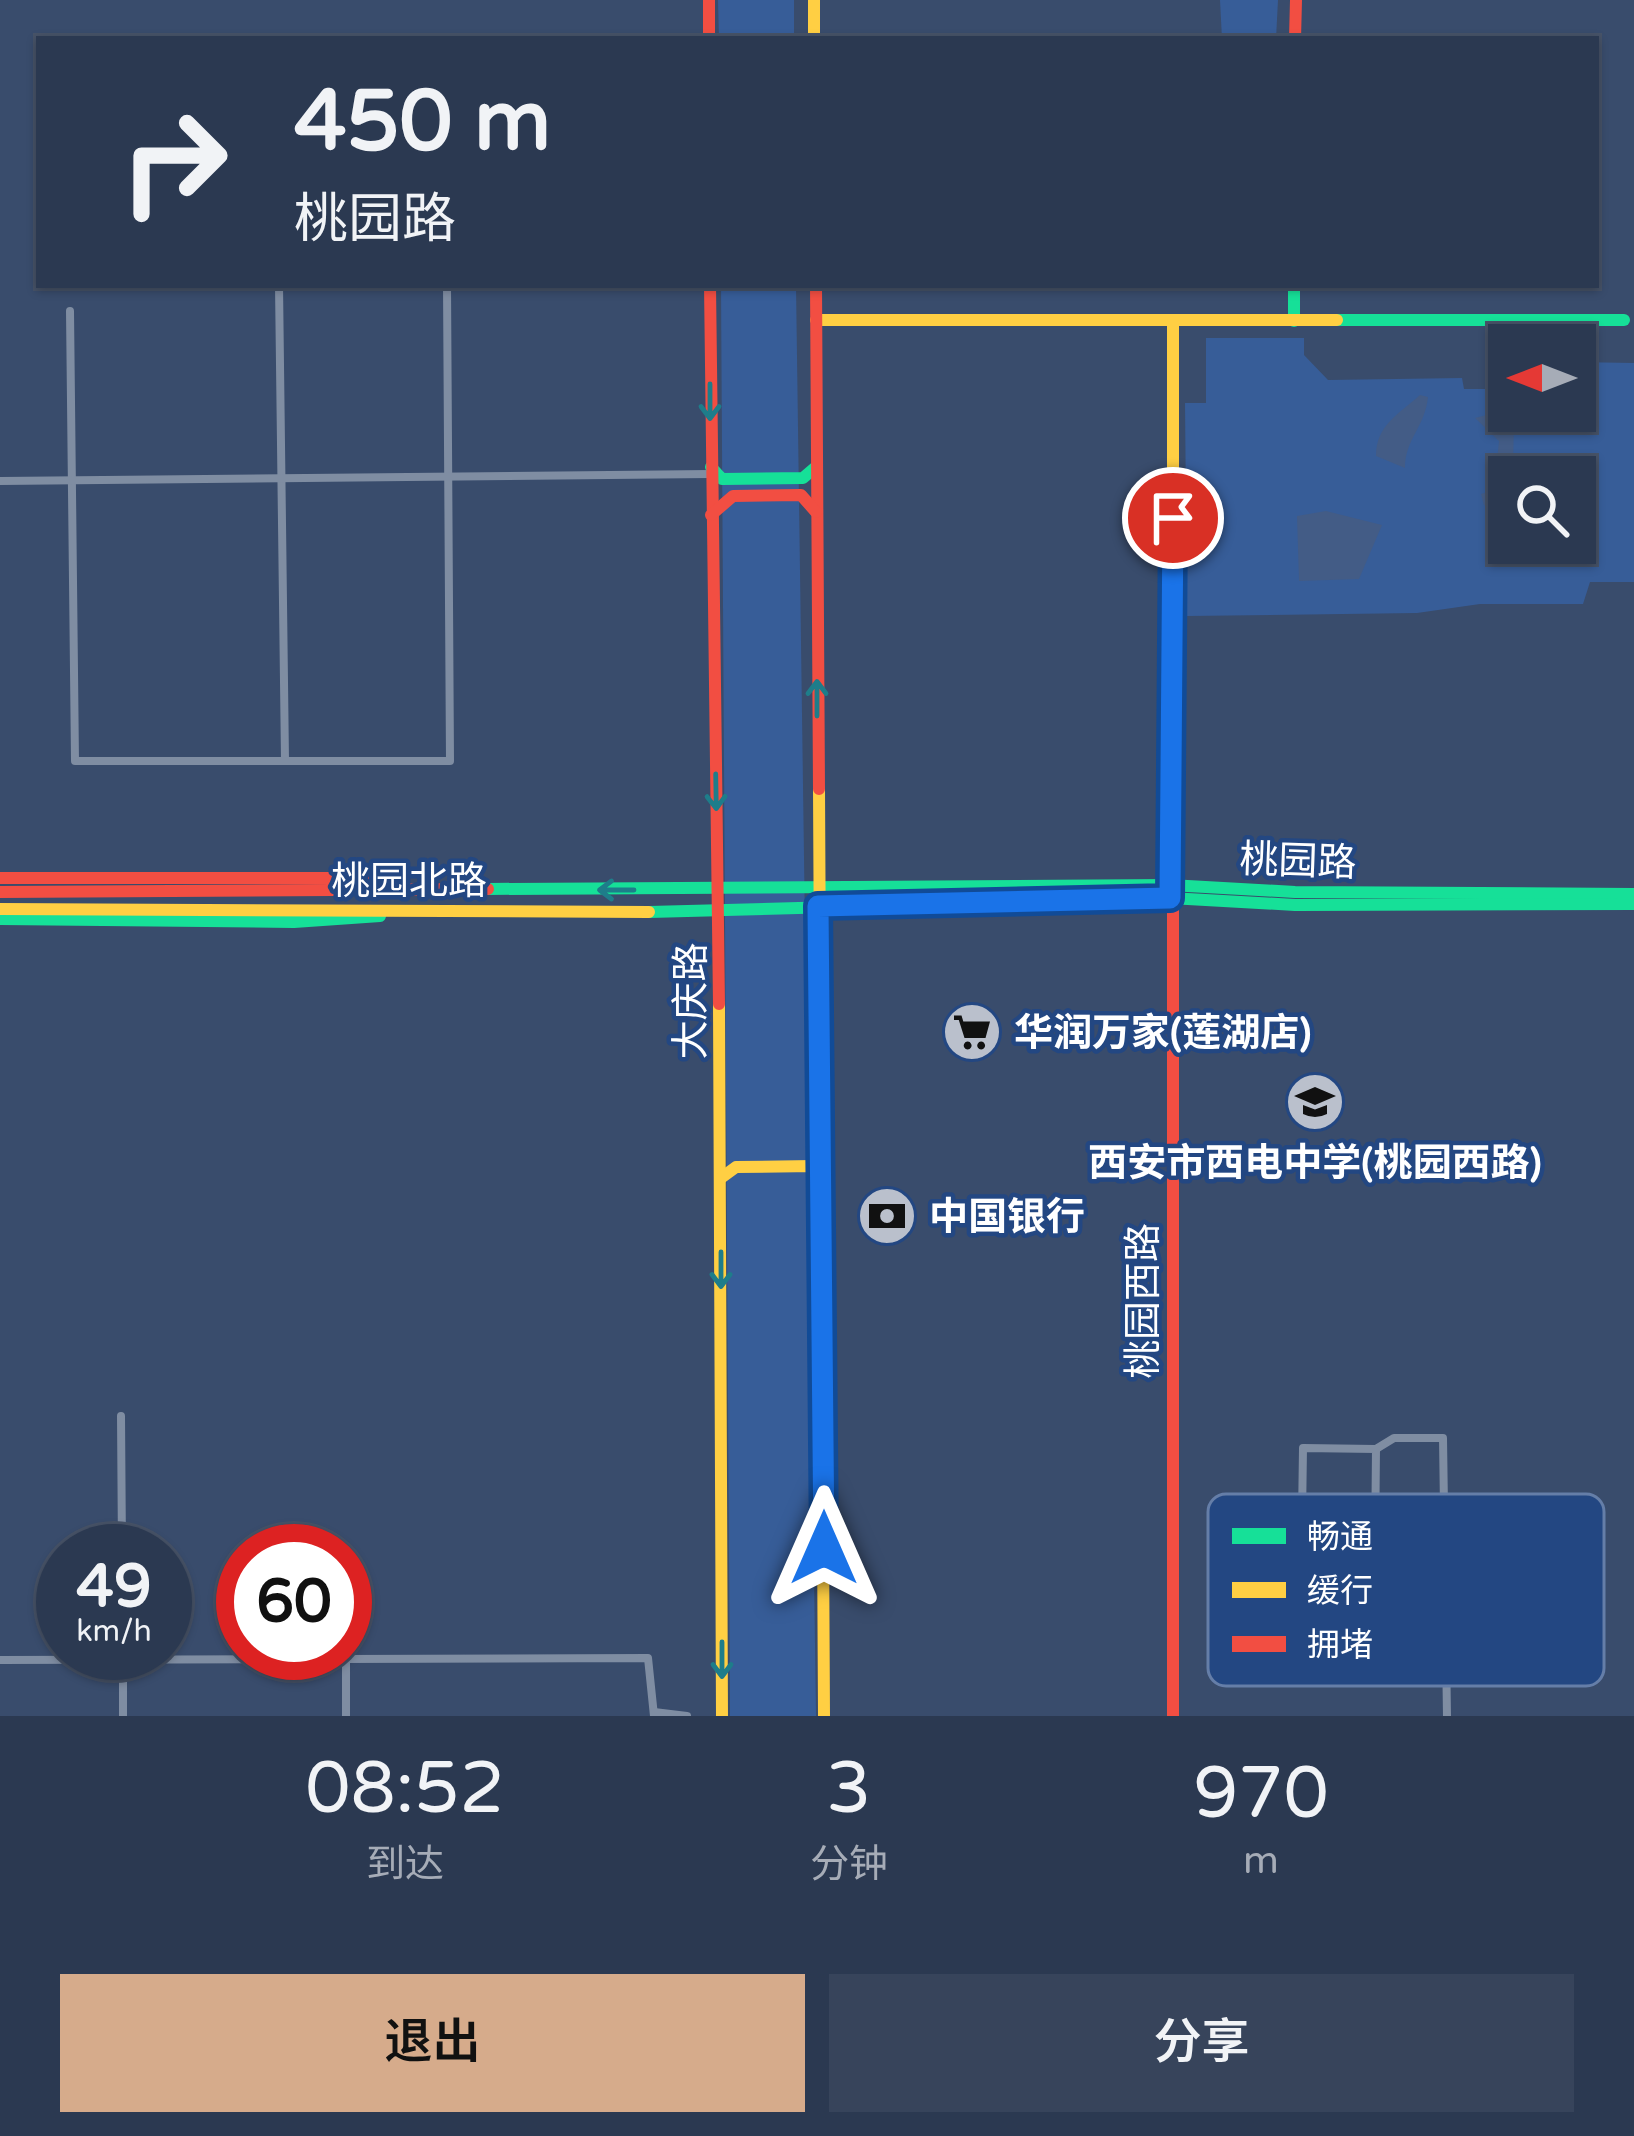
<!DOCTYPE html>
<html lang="zh">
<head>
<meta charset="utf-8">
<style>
  body { margin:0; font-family:"Varela Round","Noto Sans SC",sans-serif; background:#37445b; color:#f1f3f6; height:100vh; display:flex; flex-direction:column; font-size:45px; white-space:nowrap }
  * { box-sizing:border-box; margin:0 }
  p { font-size:39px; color:#a6acb7 }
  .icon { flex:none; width:66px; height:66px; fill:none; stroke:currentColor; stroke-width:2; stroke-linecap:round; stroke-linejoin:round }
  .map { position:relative; height:1716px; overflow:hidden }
  .panel { display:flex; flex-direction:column; background:#2b3951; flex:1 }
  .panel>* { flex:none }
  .guide { position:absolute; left:36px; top:36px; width:1563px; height:252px; border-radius:0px; box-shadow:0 3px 9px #0004,0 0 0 3px #475368; background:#2b3951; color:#f1f3f6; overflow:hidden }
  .needle { width:78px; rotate:270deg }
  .fabs { position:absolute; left:1488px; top:324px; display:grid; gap:24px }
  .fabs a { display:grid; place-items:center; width:108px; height:108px; border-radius:0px; background:#2b3951; box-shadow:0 3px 9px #0004,0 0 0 3px #475368; font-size:60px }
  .speed { position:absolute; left:36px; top:1524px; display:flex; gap:24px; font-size:60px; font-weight:700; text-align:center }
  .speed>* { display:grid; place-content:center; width:156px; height:156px; border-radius:50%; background:#2b3951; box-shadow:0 3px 9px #0004,0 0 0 3px #475368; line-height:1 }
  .speed small { font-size:30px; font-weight:400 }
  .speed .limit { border:18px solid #d22; background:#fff; color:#111 }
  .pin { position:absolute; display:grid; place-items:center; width:102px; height:102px; color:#fff; margin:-51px; border:6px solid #fff; border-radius:50%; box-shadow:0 3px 12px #0007 }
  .me { position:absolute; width:132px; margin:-66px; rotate:0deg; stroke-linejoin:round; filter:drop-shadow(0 0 9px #0008) }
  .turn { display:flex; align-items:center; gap:42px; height:252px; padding:0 60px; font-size:54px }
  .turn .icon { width:156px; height:156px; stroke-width:2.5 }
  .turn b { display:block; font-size:84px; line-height:102px }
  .eta { display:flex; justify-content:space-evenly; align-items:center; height:204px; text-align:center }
  .eta b { font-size:72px; font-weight:600; line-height:84px }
  .action { display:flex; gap:24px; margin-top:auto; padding:24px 60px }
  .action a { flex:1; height:138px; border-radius:0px; background:#d6ab8b; color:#111; font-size:48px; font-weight:600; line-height:138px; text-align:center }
  .action a+a { background:#37445b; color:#f1f3f6 }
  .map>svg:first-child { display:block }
</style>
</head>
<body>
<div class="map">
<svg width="1634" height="1716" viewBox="0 0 1634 1716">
  <rect width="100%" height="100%" fill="#394c6c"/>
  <g fill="#375d98" fill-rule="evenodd">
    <path d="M718 0H794V39H719Z"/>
    <path d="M1220 0H1278L1276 39H1222Z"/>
    <path d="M721 285H796L816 1716H730Z"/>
    <path d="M1206 338H1304V355L1328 380 1462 378 1464 389H1509V411H1575V362L1634 363V582H1590L1583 604H1480L1417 613 1187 616 1185 403H1206ZM1509 477H1575V543H1509Z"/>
  </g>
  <g fill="#435c86">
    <path d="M1420 395 1428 397C1425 427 1405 439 1405 468L1376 456C1376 425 1399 414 1420 395Z"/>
    <path d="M1509 409 1533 413 1514 421 1513 467 1525 455 1526 477H1509V508L1498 513 1484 505 1481 494 1494 490 1499 441 1475 418Z"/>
    <path d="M1326 511 1382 525 1359 579 1299 581 1297 516Z"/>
  </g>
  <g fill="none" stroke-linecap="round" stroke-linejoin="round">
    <g stroke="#7f8da2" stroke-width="8">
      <path d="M279 285 285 761"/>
      <path d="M70 311 75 761H450L447 285"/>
      <path d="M0 481 711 474"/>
      <path d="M121 1416 122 1551"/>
      <path d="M1376 1449 1374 1657 1300 1658 1303 1448 1376 1449 1394 1438H1443L1447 1716"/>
      <path d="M123 1653V1716"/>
      <path d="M1374 1657 1447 1656"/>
      <path d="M0 1660 648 1658 654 1716"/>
      <path d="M654 1712 687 1716"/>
      <path d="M346 1716V1661"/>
    </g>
    <g stroke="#16e098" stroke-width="12">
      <path d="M1294 285V321"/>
      <path d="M1337 320H1624"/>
      <path d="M711 467 722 479 803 478 817 466"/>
      <path d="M488 889 1170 885 1295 892 1634 894"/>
      <path d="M649 912 1170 898 1295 905 1634 904"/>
      <path d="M0 919 294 922 380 916"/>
    </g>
    <g stroke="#ffcf43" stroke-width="12">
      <path d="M814 0V39"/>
      <path d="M816 320H1337"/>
      <path d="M1173 322V895"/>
      <path d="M819 789 824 1716"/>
      <path d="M0 909 649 912"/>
      <path d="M719 1004 722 1716"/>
      <path d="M721 1178 736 1167 814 1166 821 1173"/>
    </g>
    <g stroke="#f24e42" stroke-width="12">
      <path d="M709 0V39"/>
      <path d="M1295 39 1296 0"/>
      <path d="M710 285 719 1004"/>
      <path d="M816 285 819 789"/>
      <path d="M711 515 733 496 801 495 816 512"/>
      <path d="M0 878H339L388 884"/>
      <path d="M0 892 488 889"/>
      <path d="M1173 895V1716"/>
    </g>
  </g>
  <defs><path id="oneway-shaft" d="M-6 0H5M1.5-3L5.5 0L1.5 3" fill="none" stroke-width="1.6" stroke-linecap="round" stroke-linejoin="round" transform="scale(3)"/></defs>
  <g stroke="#1e7d8a">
    <use href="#oneway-shaft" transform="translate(710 402) rotate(90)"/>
    <use href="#oneway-shaft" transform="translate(817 698) rotate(-90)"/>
    <use href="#oneway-shaft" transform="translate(716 792) rotate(89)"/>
    <use href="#oneway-shaft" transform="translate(616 890) rotate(180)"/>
    <use href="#oneway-shaft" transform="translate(721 1270) rotate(90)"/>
    <use href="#oneway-shaft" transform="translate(722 1660) rotate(90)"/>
  </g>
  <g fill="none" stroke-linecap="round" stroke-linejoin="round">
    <defs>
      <path id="route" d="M824 1548 818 906 1170 898 1173 518"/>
    </defs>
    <use href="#route" stroke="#114b97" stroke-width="30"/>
    <use href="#route" stroke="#1a73e8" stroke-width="21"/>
  </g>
  <defs>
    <symbol id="supermarket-disc" viewBox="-11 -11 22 22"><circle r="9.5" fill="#bac0cc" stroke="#234782"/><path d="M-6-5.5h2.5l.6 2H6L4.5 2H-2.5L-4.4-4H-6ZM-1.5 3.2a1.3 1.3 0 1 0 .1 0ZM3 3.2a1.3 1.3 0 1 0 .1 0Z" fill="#111"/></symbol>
    <symbol id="school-disc" viewBox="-11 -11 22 22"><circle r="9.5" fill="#bac0cc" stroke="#234782"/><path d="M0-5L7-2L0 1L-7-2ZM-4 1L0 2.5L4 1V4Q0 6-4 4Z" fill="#111"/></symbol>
    <symbol id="bank-disc" viewBox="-11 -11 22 22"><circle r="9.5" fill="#bac0cc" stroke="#234782"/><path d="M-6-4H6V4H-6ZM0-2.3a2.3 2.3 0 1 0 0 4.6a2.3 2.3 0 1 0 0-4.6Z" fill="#111"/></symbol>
  </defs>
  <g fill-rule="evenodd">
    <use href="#supermarket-disc" x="939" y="999" width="66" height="66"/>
    <use href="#school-disc" x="1282" y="1069" width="66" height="66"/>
    <use href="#bank-disc" x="854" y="1183" width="66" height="66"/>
  </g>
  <g text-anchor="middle" stroke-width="9" stroke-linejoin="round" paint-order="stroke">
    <g font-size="39" fill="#fff" stroke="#234782">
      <text transform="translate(1298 860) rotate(2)" y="14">桃园路</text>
      <text x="409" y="894">桃园北路</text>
      <text transform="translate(690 1001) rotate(-90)" y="14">大庆路</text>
      <text transform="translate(1142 1301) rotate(-90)" y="14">桃园西路</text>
    </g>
    <g font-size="39" font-weight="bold" fill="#fff" stroke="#234782" text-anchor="start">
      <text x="1014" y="1046">华润万家(莲湖店)</text>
      <text x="1315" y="1176" text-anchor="middle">西安市西电中学(桃园西路)</text>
      <text x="929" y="1230">中国银行</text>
    </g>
  </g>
  <rect x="1208" y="1494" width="396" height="192" rx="18" fill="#234782" stroke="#657ea8" stroke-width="3"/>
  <rect x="1232" y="1528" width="54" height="16" fill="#16e098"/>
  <rect x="1232" y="1582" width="54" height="16" fill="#ffcf43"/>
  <rect x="1232" y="1636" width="54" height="16" fill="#f24e42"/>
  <g font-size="33" fill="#fff">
    <text x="1307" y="1548">畅通</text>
    <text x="1307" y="1602">缓行</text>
    <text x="1307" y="1656">拥堵</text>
  </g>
</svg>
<div class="fabs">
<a><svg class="needle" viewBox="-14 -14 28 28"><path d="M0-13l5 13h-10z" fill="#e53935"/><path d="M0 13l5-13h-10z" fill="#a6acb7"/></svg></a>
<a><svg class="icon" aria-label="search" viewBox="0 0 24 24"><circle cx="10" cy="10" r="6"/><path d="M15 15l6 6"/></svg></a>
</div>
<div class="speed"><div>49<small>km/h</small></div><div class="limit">60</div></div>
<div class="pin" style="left:1173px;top:518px;background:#d93025"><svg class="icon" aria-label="arrive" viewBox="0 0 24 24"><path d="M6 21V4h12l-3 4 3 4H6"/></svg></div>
<svg class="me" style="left:824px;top:1548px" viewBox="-20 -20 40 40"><path d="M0-17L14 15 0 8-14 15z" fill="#1a73e8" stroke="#fff" stroke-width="4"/></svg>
<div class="guide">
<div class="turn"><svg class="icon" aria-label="right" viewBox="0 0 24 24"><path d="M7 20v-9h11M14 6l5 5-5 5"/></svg><div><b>450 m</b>桃园路</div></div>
</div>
</div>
<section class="panel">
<div class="eta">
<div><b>08:52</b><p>到达</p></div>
<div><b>3</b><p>分钟</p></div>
<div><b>970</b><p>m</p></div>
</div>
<div class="action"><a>退出</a><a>分享</a></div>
</section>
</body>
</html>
